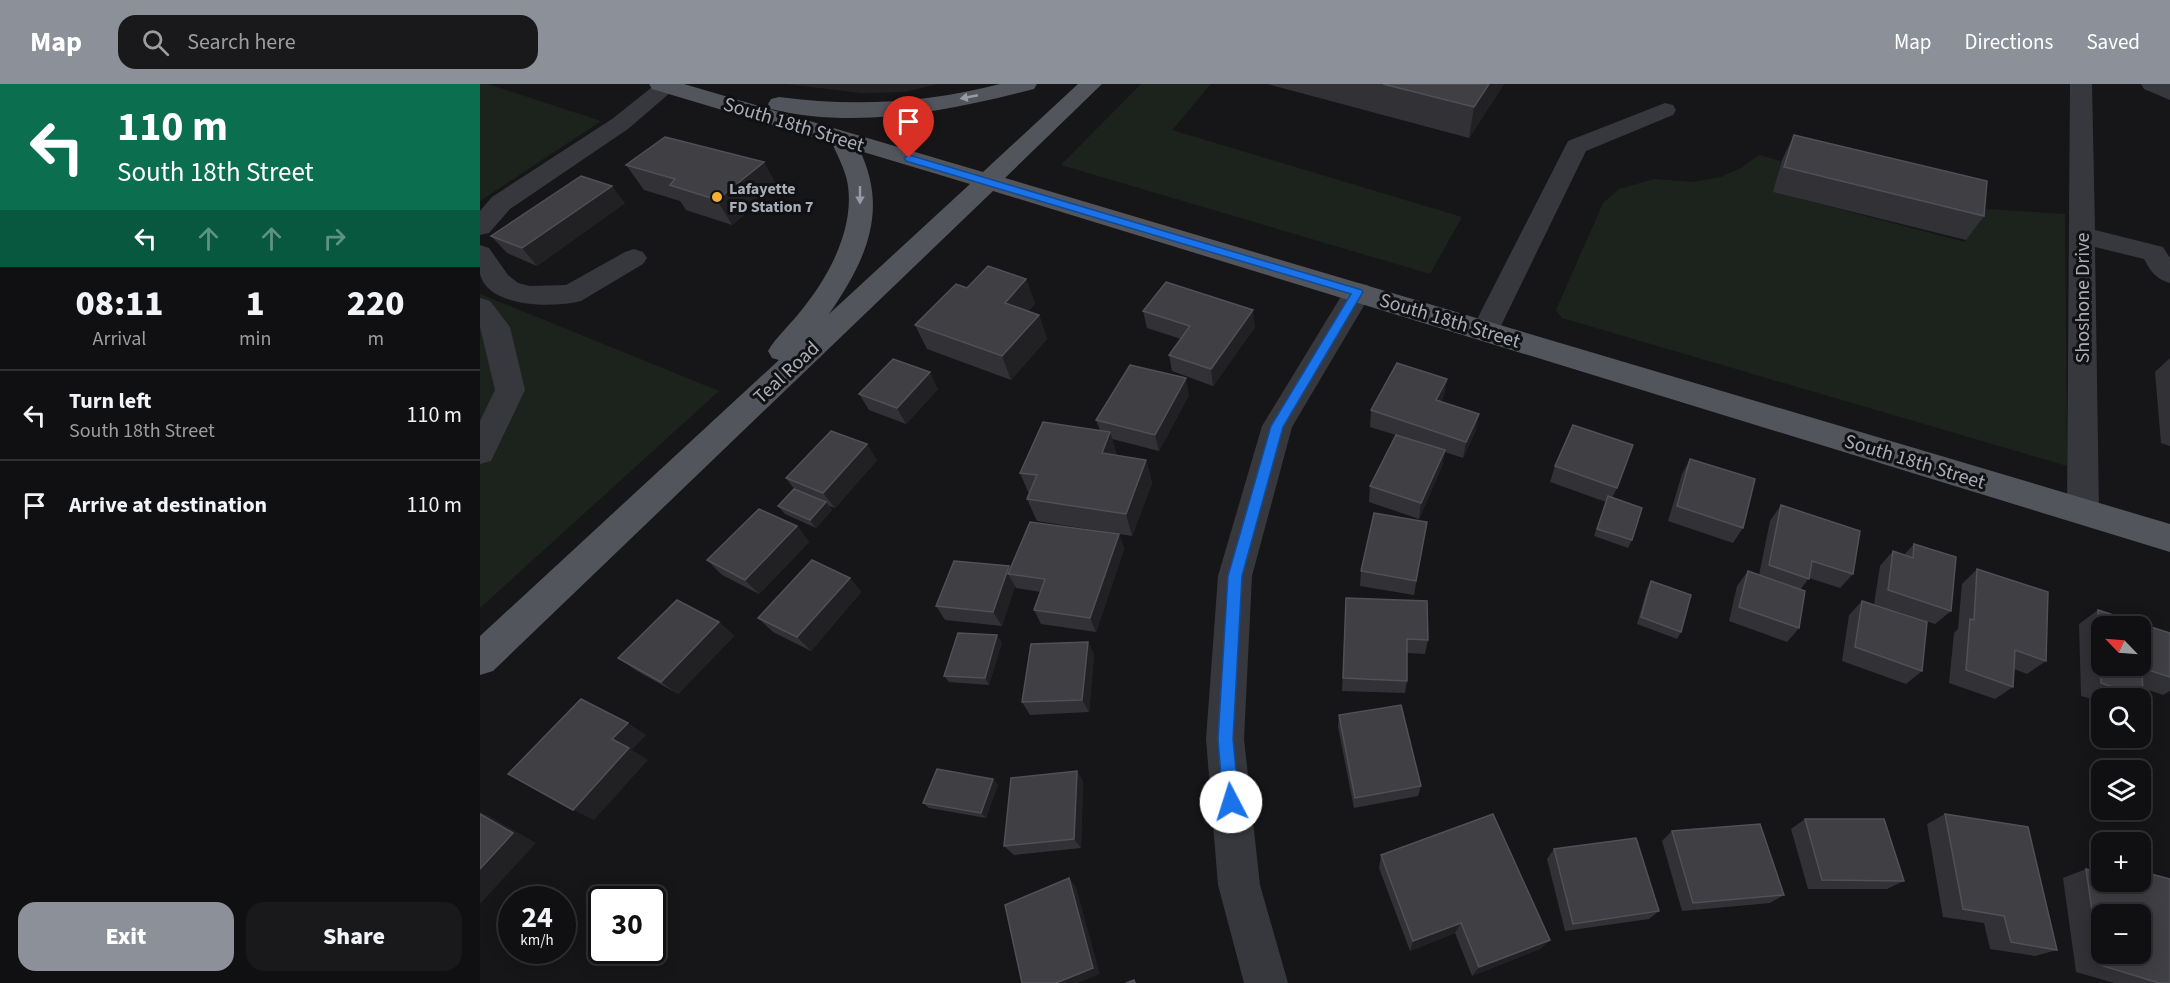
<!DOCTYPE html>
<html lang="en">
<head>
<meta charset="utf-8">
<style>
  body { margin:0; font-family:"Source Sans 3",sans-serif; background:#19191b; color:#f1f3f6; height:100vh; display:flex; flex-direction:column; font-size:22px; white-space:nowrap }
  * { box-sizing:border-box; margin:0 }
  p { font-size:20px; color:#9c9d9f }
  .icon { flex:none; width:33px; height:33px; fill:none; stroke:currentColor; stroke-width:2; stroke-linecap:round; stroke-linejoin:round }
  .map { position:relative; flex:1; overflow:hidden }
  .details { display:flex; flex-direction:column; background:#101012; width:480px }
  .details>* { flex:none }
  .hud { background:#0b6e4f; color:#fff; overflow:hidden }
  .needle { width:39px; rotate:295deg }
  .controls { position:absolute; left:1611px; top:532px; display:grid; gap:12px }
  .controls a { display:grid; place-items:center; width:60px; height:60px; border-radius:12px; background:#101012; box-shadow:0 3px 15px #0003,0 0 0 2px #303032; font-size:30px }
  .speed { position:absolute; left:18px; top:802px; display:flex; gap:12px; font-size:30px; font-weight:700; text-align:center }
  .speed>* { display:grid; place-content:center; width:78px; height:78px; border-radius:50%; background:#101012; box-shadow:0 3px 15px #0003,0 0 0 2px #303032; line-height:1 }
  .speed small { font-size:15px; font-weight:400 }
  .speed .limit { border:3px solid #111; border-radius:9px; background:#fff; color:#111 }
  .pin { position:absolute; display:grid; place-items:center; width:51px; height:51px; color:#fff; margin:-62px -26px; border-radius:50% 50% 50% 0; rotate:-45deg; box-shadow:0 0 6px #0007 }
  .pin .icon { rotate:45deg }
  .me { position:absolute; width:66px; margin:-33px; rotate:355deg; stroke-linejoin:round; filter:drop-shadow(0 0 4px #0008) }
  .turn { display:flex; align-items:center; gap:21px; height:126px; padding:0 18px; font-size:27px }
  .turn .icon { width:78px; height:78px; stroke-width:2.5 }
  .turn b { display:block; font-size:42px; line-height:51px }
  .lanes { display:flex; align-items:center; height:57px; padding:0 18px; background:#0003; justify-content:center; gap:30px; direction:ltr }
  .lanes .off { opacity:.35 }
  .eta { display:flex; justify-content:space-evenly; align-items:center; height:102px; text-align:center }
  .eta b { font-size:36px; font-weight:800; line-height:42px }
  .cta { display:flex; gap:12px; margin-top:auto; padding:12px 18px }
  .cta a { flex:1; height:69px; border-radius:18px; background:#8c9099; color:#fff; font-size:24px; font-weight:800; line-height:69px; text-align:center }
  .cta a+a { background:#19191b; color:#f1f3f6 }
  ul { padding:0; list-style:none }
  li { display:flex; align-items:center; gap:18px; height:90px; padding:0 18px; border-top:2px solid #303032 }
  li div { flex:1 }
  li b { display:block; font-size:22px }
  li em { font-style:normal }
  header { display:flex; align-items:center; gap:36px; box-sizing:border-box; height:84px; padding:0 30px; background:#8c9099; color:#fff }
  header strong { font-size:28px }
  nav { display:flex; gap:33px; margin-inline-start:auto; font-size:21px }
  .search { width:420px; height:54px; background:#19191b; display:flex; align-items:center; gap:15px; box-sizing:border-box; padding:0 21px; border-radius:18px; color:#9c9d9f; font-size:22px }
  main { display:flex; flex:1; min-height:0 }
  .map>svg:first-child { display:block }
</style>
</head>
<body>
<header>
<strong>Map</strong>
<div class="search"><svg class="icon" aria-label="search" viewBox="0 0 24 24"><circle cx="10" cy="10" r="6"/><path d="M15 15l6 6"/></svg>Search here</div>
<nav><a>Map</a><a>Directions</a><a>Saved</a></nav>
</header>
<main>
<section class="details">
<div class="hud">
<div class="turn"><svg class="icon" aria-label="left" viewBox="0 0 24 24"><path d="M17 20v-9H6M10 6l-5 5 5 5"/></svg><div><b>110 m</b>South 18th Street</div></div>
<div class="lanes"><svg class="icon" aria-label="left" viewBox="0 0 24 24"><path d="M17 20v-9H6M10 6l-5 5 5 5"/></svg><svg class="icon off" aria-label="ahead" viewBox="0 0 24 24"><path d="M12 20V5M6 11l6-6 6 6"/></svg><svg class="icon off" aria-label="ahead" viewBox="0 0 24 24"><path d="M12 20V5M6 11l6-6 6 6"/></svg><svg class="icon off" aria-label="right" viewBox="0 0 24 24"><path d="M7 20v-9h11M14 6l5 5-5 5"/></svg></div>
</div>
<div class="eta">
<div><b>08:11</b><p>Arrival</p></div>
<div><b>1</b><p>min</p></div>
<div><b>220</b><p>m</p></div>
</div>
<ul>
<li><svg class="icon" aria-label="left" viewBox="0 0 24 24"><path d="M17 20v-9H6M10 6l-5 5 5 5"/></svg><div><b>Turn left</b><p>South 18th Street</p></div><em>110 m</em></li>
<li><svg class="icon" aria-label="arrive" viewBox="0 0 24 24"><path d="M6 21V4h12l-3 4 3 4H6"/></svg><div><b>Arrive at destination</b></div><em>110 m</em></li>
</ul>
<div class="cta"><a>Exit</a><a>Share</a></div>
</section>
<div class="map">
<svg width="1690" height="899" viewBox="0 0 1690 899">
  <rect width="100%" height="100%" fill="#161618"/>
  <path fill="#222225" d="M306 0H458L425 8 381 9Z"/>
  <g fill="#1c231d">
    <path d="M0 0H8L121 37 0 117Z"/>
    <path d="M661 0H731L692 46 982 133 950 190 581 81Z"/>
    <path d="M1279 71 1301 77 1294 108 1485 158 1491 124 1585 130 1587 382 1082 234 1076 226 1123 119 1139 105 1174 95 1212 98 1241 93 1261 84Z"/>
    <path d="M0 210 239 307 0 524Z"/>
  </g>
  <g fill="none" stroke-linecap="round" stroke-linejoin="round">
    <g fill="#37383d" fill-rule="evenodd">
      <path d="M176 0H197L198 2 148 45 30 125 9 149 0 151V127L12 113 132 35Z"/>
      <path d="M1590 0H1612L1615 146 1683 163 1690 174V199C1676 195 1671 188 1664 175L1615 163 1619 428 1614 437 1603 441 1592 437 1587 428Z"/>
      <path d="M1661 0H1690V16L1664 5Z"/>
      <path d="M1185 19 1193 21 1196 26 1193 31 1106 67 1015 254 1005 257 995 254 991 247 1088 57Z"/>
      <path d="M0 161 9 164 28 191 38 199 50 202 86 201 145 168 154 165 163 168 167 174 163 180 101 217C74 224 8 224 0 190 0 181 0 170 0 161Z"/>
      <path d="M878 199 888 201 892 208 812 343 772 492 764 655 780 801 808 899H764L738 801 726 655 738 492 782 342 868 201Z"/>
      <path d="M0 214 10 217 30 243 45 306 11 377 0 380V337L15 306 0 243Z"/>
    </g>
    <g fill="#53555c" fill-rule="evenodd">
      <path d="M169 0H204L503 88 598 0H622L525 94 1690 440V468L513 107 13 587 0 591V552L299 276 292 274 288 267C296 253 310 241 320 228 348 194 374 147 368 102 366 87 358 73 352 59L172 5ZM380 67 490 100 349 230C385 178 409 128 380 67Z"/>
      <path d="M520 0H557L554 5C470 27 377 46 291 25L288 20 291 15 299 13C373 23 447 19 520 0Z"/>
    </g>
  </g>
  <g fill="#323236">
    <path d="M787 0H1024L989 54Z"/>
    <path d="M1314 51 1504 132 1486 156 1293 108 1302 76Z"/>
    <path d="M146 81 298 103 252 141 206 126 200 117 164 106Z"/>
    <path d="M145 119 57 182 27 169 11 152Z"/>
    <path d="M546 195 555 220 548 227 559 231 567 255 531 296 447 265 435 241 487 204Z"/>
    <path d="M663 227 775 243 733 302 692 287 689 271 701 255 667 244Z"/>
    <path d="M1690 274V362L1681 359 1675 288Z"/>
    <path d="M967 295 964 311 961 318 996 346 983 374 965 368 962 382 939 435 889 418 890 402 916 351 890 343 891 326Z"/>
    <path d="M458 305 426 340 389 326 379 310Z"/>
    <path d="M709 311 679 367 632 355 637 372 666 376 672 399 652 452 557 437 547 415 549 410 540 389 620 346 616 336Z"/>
    <path d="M1210 375 1263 444 1253 459 1188 437 1202 390Z"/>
    <path d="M397 376 355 424 349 422 352 426 336 444 305 430 298 422 315 406 306 394Z"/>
    <path d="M1075 382 1137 404 1132 414 1152 456 1148 464 1114 452 1126 418 1070 398Z"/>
    <path d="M1301 421 1373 490 1360 504 1329 494 1320 506 1319 544 1307 558 1249 537 1257 502 1268 487 1279 491 1290 437Z"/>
    <path d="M947 438 934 511 880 502 881 487Z"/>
    <path d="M317 442 329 458 279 510 242 491 227 476Z"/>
    <path d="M639 450 644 465 616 548 561 540 554 526 561 508 536 504 535 502 522 542 465 536 456 522 529 482 531 484Z"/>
    <path d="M1434 460 1471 527 1455 540 1394 520 1400 482 1413 467 1424 471Z"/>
    <path d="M1497 485 1566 577 1547 590 1534 585 1533 603 1515 615 1469 599 1474 549 1478 545 1482 500Z"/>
    <path d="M370 494 381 508 331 567 293 548 278 534Z"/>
    <path d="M1171 497 1201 548 1197 555 1157 540 1167 505Z"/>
    <path d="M866 514 948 556 945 570 927 569V597L925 609 862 607Z"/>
    <path d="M1382 517 1442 587 1426 600 1362 577 1369 531Z"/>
    <path d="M1618 526 1690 549V607L1683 611 1663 604V613L1660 615H1622V618L1601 612 1599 540Z"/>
    <path d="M239 538 254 552 198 610 157 587 138 574Z"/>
    <path d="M522 558 509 601 469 598 464 592Z"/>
    <path d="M608 558 614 571 609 628 550 631 542 618Z"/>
    <path d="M859 631 941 702 938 712 874 724 858 643Z"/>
    <path d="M513 695 518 701 506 734 449 724 443 719Z"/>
    <path d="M603 697 601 764 534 771 524 762Z"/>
    <path d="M1465 730 1577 866 1555 872 1510 865 1504 839 1463 833 1447 740Z"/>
    <path d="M1325 735 1424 797 1407 805H1328L1311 745Z"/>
    <path d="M1192 747 1304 811 1290 819 1202 827 1182 757Z"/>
    <path d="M1074 765 1179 827 1169 835 1085 847 1067 775Z"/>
    <path d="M901 771 1070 856 1060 865 992 892 975 849 930 867 899 784Z"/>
    <path d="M1606 785 1622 798H1660L1690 899H1634L1596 888 1583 794Z"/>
  </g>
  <g fill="#212124">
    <path d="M1009 0H1024L989 54 994 23Z"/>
    <path d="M284 78 298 103 252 141 237 116Z"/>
    <path d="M132 102 145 119 57 182 42 164Z"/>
    <path d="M546 195 555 220 534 243 525 219Z"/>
    <path d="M773 226 775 243 733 302 731 285Z"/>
    <path d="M559 231 567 255 531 296 522 272Z"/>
    <path d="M450 288 458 305 426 340 417 324Z"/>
    <path d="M706 294 709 311 679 367 675 351Z"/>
    <path d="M967 295 964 311 954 332 956 316Z"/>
    <path d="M999 330 996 346 983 374 986 358Z"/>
    <path d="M630 348 637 371 629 392 622 369Z"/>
    <path d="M387 360 397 376 355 424 343 409Z"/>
    <path d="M965 366 962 382 939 435 941 419Z"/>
    <path d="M666 376 672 399 652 452 646 430Z"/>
    <path d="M346 418 352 426 336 444 330 436Z"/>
    <path d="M317 442 329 458 279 510 265 496Z"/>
    <path d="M639 450 644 465 616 548 610 534Z"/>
    <path d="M529 482 534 490H528L535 502 522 542 513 528Z"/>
    <path d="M370 494 381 508 331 567 317 553Z"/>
    <path d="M239 538 254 552 198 610 181 598Z"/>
    <path d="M517 551 522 558 509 601 505 594Z"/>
    <path d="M608 558 614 571 609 628 602 616Z"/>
    <path d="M148 639 166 651 152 666 168 676 114 736 93 726 132 655Z"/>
    <path d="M597 687 603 697 601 764 594 755Z"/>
    <path d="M513 695 518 701 506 734 501 729Z"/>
    <path d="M0 728 9 732 56 759 0 820Z"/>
    <path d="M589 794 596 803 620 890 598 899H576Z"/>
    <path d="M981 839 975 849 930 867 933 857Z"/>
    <path d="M1070 856 1060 865 992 892 999 883Z"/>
  </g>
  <g fill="#3f3f44" stroke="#4f5156" stroke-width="1.5" fill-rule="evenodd">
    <path d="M903 0H1009L994 23Z"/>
    <path d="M1314 51 1507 97 1504 132 1304 83Z"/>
    <path d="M185 53 284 78 237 116 190 101 195 95 146 81Z"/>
    <path d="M101 92 132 102 42 164 11 152Z"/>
    <path d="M508 182 546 195 525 219 559 231 522 272 435 241 476 200 487 204Z"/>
    <path d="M686 198 773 226 731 285 689 271 710 242 663 227Z"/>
    <path d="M413 275 450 288 417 324 379 310Z"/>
    <path d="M917 279 967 295 956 316 999 330 986 358 891 326Z"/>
    <path d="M650 281 706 294 675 351 616 336Z"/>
    <path d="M563 338 630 348 622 369 666 376 646 430 547 415 557 391 540 389Z"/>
    <path d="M1093 341 1153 361 1137 404 1075 382Z"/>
    <path d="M351 347 387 360 343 409 306 394Z"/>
    <path d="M916 351 965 366 941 419 890 402Z"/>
    <path d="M1210 375 1275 395 1263 444 1197 422Z"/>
    <path d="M314 405 346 418 330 436 298 422Z"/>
    <path d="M1128 412 1162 424 1152 456 1117 445Z"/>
    <path d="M1301 421 1380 447 1373 490 1332 477 1329 495 1289 481Z"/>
    <path d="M279 425 317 442 265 496 227 476Z"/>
    <path d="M894 429 947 438 936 497 881 487Z"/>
    <path d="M550 438 639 450 610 534 554 526 565 495 528 490Z"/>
    <path d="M1434 460 1476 473 1471 527 1408 506 1413 467 1433 474Z"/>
    <path d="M332 476 370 494 317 553 278 534Z"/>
    <path d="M474 477 529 482 513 528 456 522Z"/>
    <path d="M1497 485 1568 508 1566 577 1535 566 1533 603 1486 586 1490 535 1494 536Z"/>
    <path d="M1268 487 1325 507 1319 544 1259 523Z"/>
    <path d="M1171 497 1211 511 1201 548 1161 533Z"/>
    <path d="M866 514 947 517 948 556 927 555V597L863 594Z"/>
    <path d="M197 516 239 538 181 598 138 574Z"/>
    <path d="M1382 517 1447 538 1442 587 1375 563Z"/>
    <path d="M1618 526 1690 549V593L1662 584 1663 613 1621 599ZM1622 543H1660V582H1622Z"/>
    <path d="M478 549 517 551 505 594 464 592Z"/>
    <path d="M608 558 602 616 542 618 551 560Z"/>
    <path d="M101 615 148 639 132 655 149 664 93 726 28 690Z"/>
    <path d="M921 621 941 702 875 714 859 631Z"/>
    <path d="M457 685 513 695 501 729 443 719Z"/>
    <path d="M597 687 594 755 524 762 531 694Z"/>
    <path d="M0 730 33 749 0 785Z"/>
    <path d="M1013 730 1070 856 999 883 981 839 933 857 901 771Z"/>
    <path d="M1465 730 1548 743 1577 866 1531 858 1524 832 1483 825Z"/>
    <path d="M1325 735H1404L1424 797 1342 796Z"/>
    <path d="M1280 740 1304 811 1213 819 1192 747Z"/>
    <path d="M1156 754 1179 827 1093 840 1074 765Z"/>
    <path d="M1606 785 1622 790V798H1652L1657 799V798H1660V787L1690 795V899H1679L1620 881ZM1622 831H1660V870H1622Z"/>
    <path d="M589 794 613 884 576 899H542L525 821Z"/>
    <path d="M654 896 655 899H646Z"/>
  </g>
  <defs><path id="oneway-solid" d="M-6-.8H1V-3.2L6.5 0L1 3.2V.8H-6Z" transform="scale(1.5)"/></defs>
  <g fill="#979ba6">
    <use href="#oneway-solid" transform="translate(489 13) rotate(169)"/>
    <use href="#oneway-solid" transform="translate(380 111) rotate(90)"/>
  </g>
  <path fill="#1a73e8" stroke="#114b97" stroke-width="1.5" d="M429 71 882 206 883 208 803 343 762 492 753 655 759 718 757 723 751 726 746 723 743 718 738 655 748 492 791 342 871 210 426 77 424 74Z"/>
  <circle fill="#f2b134" stroke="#111113" stroke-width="2" cx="237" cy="113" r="6"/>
  <g text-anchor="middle" stroke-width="6" stroke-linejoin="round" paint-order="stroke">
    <g font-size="16" font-weight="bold" fill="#a8adb8" stroke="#111113" text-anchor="start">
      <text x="249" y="110">Lafayette<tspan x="249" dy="18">FD Station 7</tspan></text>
    </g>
    <g font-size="20" fill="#a8adb8" stroke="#111113">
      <text transform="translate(314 40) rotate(17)" y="7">South 18th Street</text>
      <text transform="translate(1602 214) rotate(-90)" y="7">Shoshone Drive</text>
      <text transform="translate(970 236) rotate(17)" y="7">South 18th Street</text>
      <text transform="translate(306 288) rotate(-43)" y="7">Teal Road</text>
      <text transform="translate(1435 377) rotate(17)" y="7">South 18th Street</text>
    </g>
  </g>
</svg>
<div class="controls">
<a><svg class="needle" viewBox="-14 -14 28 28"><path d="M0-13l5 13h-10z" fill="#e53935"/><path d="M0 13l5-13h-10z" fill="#9c9d9f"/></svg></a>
<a><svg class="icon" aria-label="search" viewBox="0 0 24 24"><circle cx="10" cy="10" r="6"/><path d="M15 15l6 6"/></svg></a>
<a><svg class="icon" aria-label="layers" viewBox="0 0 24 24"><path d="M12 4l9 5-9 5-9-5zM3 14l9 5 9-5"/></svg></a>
<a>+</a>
<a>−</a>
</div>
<div class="speed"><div>24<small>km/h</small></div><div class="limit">30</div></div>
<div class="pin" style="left:429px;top:74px;background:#d93025"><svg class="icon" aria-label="arrive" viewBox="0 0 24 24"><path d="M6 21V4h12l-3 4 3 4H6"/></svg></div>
<svg class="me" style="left:751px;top:718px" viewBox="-20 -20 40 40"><circle r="19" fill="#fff"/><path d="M0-13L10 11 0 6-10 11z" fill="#1a73e8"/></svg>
</div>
</main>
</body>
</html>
